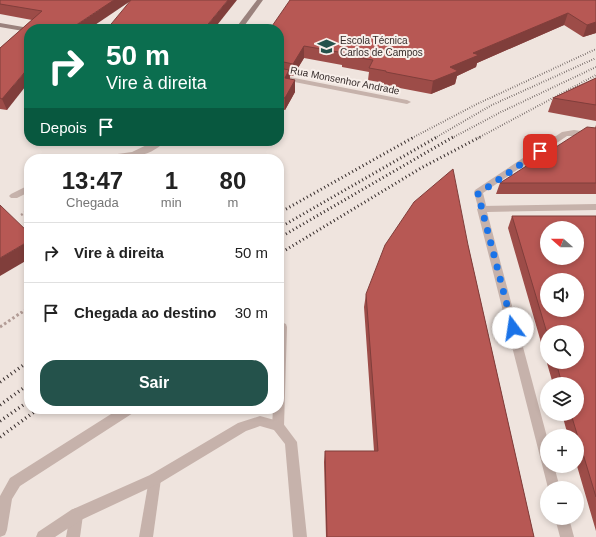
<!DOCTYPE html>
<html lang="pt">
<head>
<meta charset="utf-8">
<style>
  body { margin:0; font-family:Arial,sans-serif; background:#f2f2f2; color:#222; height:100vh; display:flex; flex-direction:column; font-size:15px; white-space:nowrap }
  * { box-sizing:border-box; margin:0 }
  p { font-size:13px; color:#767676 }
  .icon { flex:none; width:22px; height:22px; fill:none; stroke:currentColor; stroke-width:2; stroke-linecap:round; stroke-linejoin:round }
  .map { position:relative; flex:1; overflow:hidden }
  .sheet { position:absolute; left:24px; top:154px; width:260px; height:260px; display:flex; flex-direction:column; background:#fff; border-radius:16px; box-shadow:0 2px 6px #0003 }
  .sheet>* { flex:none }
  .hud { position:absolute; left:24px; top:24px; width:260px; height:122px; border-radius:16px; box-shadow:0 2px 6px #0003; background:#0b6e4f; color:#fff; overflow:hidden }
  .needle { width:26px; rotate:291deg }
  .fabs { position:absolute; left:540px; top:221px; display:grid; gap:8px }
  .fabs a { display:grid; place-items:center; width:44px; height:44px; border-radius:50%; background:#fff; box-shadow:0 2px 6px #0003; font-size:20px }
  .pin { position:absolute; display:grid; place-items:center; width:34px; height:34px; color:#fff; margin:-17px; border-radius:8px; box-shadow:0 2px 6px #0006 }
  .me { position:absolute; width:44px; margin:-22px; rotate:346deg; stroke-linejoin:round; filter:drop-shadow(0 0 3px #0008) }
  .turn { display:flex; align-items:center; gap:14px; height:84px; padding:0 16px; font-size:18px }
  .turn .icon { width:52px; height:52px; stroke-width:2.5 }
  .turn b { display:block; font-size:28px; line-height:34px }
  .then { display:flex; align-items:center; height:38px; padding:0 16px; background:#0003; gap:8px; font-size:15px }
  .eta { display:flex; justify-content:space-evenly; align-items:center; height:68px; text-align:center }
  .eta b { font-size:24px; font-weight:800; line-height:28px }
  .button { display:flex; gap:8px; margin-top:auto; padding:8px 16px }
  .button a { flex:1; height:46px; border-radius:16px; background:#24524b; color:#fff; font-size:16px; font-weight:800; line-height:46px; text-align:center }
  ul { padding:0; list-style:none }
  li { display:flex; align-items:center; gap:12px; height:60px; padding:0 16px; border-top:1px solid #e0e0e0 }
  li div { flex:1 }
  li b { display:block; font-size:15px }
  li em { font-style:normal }
  .map>svg:first-child { display:block }
</style>
</head>
<body>
<div class="map">
<svg width="596" height="537" viewBox="0 0 596 537">
  <rect width="100%" height="100%" fill="#efe4de"/>
  <g fill="none" stroke-linecap="round" stroke-linejoin="round">
    <g stroke="#b29c96" stroke-width="2.5" stroke-dasharray="2 2" stroke-linecap="butt">
      <path d="M21 215 29 210"/>
      <path d="M21 313 29 308"/>
    </g>
    <path stroke="#b29c96" stroke-width="3" stroke-dasharray="2.5 2.5" stroke-linecap="butt" d="M0 327 22 312"/>
    <g fill="#c6b2ab" fill-rule="evenodd">
      <path d="M574 130 596 133V139L574 136H567L483 193 487 209 485 211H479L474 192 475 190 562 132Z"/>
      <path d="M155 141H165C150 159 120 159 99 159L103 156 132 152Z"/>
      <path d="M29 185V192L17 198H11L9 196 11 194Z"/>
      <path d="M279 321 286 324 287 327 284 426 282 430 278 431 274 430 272 426 273 409H279Z"/>
      <path d="M119 409H135L133 413 20 486 12 499 7 530 5 535 0 537V496L10 478Z"/>
      <path d="M155 473 160 475 161 479 153 537H139L149 479 150 475Z"/>
      <path d="M76 508 81 510 83 515 80 537H66L71 510Z"/>
    </g>
    <g fill="#c6b2ab" fill-rule="evenodd">
      <path d="M279 75 407 100 411 102 407 104 279 79Z"/>
      <path d="M260 416 282 422 297 442 307 537H293L285 444 274 430 260 426 246 431 160 483 81 520 55 537H36L38 532 71 510 150 475 238 423Z"/>
    </g>
    <g fill="#c6b2ab" fill-rule="evenodd">
      <path d="M596 204V210L487 212 547 437V466H554L560 488H548L477 209 482 206Z"/>
      <path d="M555 518H569L574 537H560Z"/>
    </g>
    <g fill="#9a827d" fill-rule="evenodd">
      <path d="M257 0H263L242 29H235Z"/>
      <path d="M0 23 29 28 32 29H29V32L0 27Z"/>
    </g>
    <g stroke="#352b2a" stroke-width="2" stroke-dasharray="0.5 2" stroke-linecap="butt">
      <path d="M412 138 477 104 596 49"/>
      <path d="M435 138 492 105 596 58"/>
      <path d="M452 138 501 112 596 67"/>
      <path d="M478 138 596 75"/>
    </g>
    <g stroke="#352b2a" stroke-width="3" stroke-dasharray="1 3" stroke-linecap="butt">
      <path d="M279 213 414 137"/>
      <path d="M279 228 437 137"/>
      <path d="M279 238 453 137"/>
      <path d="M279 254 421 168 480 137"/>
    </g>
    <g stroke="#352b2a" stroke-width="3.5" stroke-dasharray="1 3.5" stroke-linecap="butt">
      <path d="M0 382 29 361"/>
      <path d="M0 405 29 384"/>
      <path d="M0 421 29 401"/>
      <path d="M0 437 38 409"/>
    </g>
  </g>
  <g fill="#9d4c48" fill-rule="evenodd">
    <path d="M0 0 130 1 29 29 7 110 0 109V48L32 20 0 14Z"/>
    <path d="M596 0V33L583 37 564 25 477 63 476 67 457 76 455 84 431 94 384 85V83L368 80 369 72 342 67V65L304 58 293 76H290V79L295 80V92L285 110 279 109V29Z"/>
    <path d="M596 78V121L548 112 553 98Z"/>
    <path d="M596 125V194H496L500 183 595 128Z"/>
    <path d="M512 216H596V531L577 466V436H568L562 414H577V384H553L508 228ZM547 332 577 362H547Z"/>
    <path d="M468 245 534 537H326L324 462 325 451H374L364 307 366 294Z"/>
  </g>
  <g fill="#803e3b">
    <path d="M114 0H132L89 29H70Z"/>
    <path d="M228 0H237L214 29H204Z"/>
    <path d="M568 13 564 25 477 63 476 67 457 76 455 84 431 94 433 81 450 67 473 53Z"/>
    <path d="M596 22V33L583 37 587 25Z"/>
    <path d="M304 46V58L293 76V64Z"/>
    <path d="M29 67V82L7 110 2 99Z"/>
    <path d="M289 70 290 83 285 78Z"/>
    <path d="M295 80V92L285 110V98Z"/>
    <path d="M29 241V259L0 276V258Z"/>
  </g>
  <g fill="#b75854" stroke="#803e3b" fill-rule="evenodd">
    <path d="M0 0H114L70 29H29V67L2 99 0 98V48L42 11 0 4Z"/>
    <path d="M131 0H228L204 29H107Z"/>
    <path d="M290 0H596V22L587 25 568 13 473 53 479 55 450 67 458 71 433 81 386 72V71L369 68 373 60 342 55 344 53 304 46 293 64 279 61V42L283 36 279 35V29H270Z"/>
    <path d="M279 68 289 70 285 78 295 80 285 98 279 97Z"/>
    <path d="M596 78V105L553 98Z"/>
    <path d="M587 127 596 128V183H500Z"/>
    <path d="M453 169 468 245 534 537H327L325 451H378L366 294 385 245 414 202Z"/>
    <path d="M0 205 29 233V241L0 258Z"/>
    <path d="M512 216H596V497L571 414H577V384H562L556 362H577V332H547V333ZM547 228H577V258H547ZM547 280H577V310H547Z"/>
  </g>
  <g fill="none" stroke-linecap="round" stroke-linejoin="round">
    <path stroke="#1a73e8" stroke-width="7" stroke-dasharray="0 12.6" d="M513 328 478 194 540 151"/>
  </g>
  <defs>
    <symbol id="university-bare" viewBox="-9 -9 18 18"><path d="M0-5L7-2L0 1L-7-2ZM-4 1L0 2.5L4 1V4Q0 6-4 4Z" fill="#24524b" stroke="#f8efea" stroke-width="2.5" paint-order="stroke"/></symbol>
  </defs>
  <g fill-rule="evenodd">
    <use href="#university-bare" x="314" y="34" width="25" height="25"/>
  </g>
  <g text-anchor="middle" stroke-width="4" stroke-linejoin="round" paint-order="stroke">
    <g font-size="10" fill="#352b2a" stroke="#f8efea" text-anchor="start">
      <text x="340" y="44">Escola Técnica<tspan x="340" dy="12">Carlos de Campos</tspan></text>
    </g>
    <g font-size="10" fill="#352b2a" stroke="#f8efea">
      <text transform="translate(345 80) rotate(11)" y="4">Rua Monsenhor Andrade</text>
    </g>
  </g>
</svg>
<div class="fabs">
<a><svg class="needle" viewBox="-14 -14 28 28"><path d="M0-13l5 13h-10z" fill="#e53935"/><path d="M0 13l5-13h-10z" fill="#767676"/></svg></a>
<a><svg class="icon" aria-label="sound" viewBox="0 0 24 24"><path d="M4 9h4l5-4v14l-5-4H4zM17 9q2 3 0 6"/></svg></a>
<a><svg class="icon" aria-label="search" viewBox="0 0 24 24"><circle cx="10" cy="10" r="6"/><path d="M15 15l6 6"/></svg></a>
<a><svg class="icon" aria-label="layers" viewBox="0 0 24 24"><path d="M12 4l9 5-9 5-9-5zM3 14l9 5 9-5"/></svg></a>
<a>+</a>
<a>−</a>
</div>
<div class="pin" style="left:540px;top:151px;background:#d93025"><svg class="icon" aria-label="arrive" viewBox="0 0 24 24"><path d="M6 21V4h12l-3 4 3 4H6"/></svg></div>
<svg class="me" style="left:513px;top:328px" viewBox="-20 -20 40 40"><circle r="19" fill="#fff"/><path d="M0-13L10 11 0 6-10 11z" fill="#1a73e8"/></svg>
<div class="hud">
<div class="turn"><svg class="icon" aria-label="right" viewBox="0 0 24 24"><path d="M7 20v-9h11M14 6l5 5-5 5"/></svg><div><b>50 m</b>Vire à direita</div></div>
<div class="then">Depois<svg class="icon" aria-label="arrive" viewBox="0 0 24 24"><path d="M6 21V4h12l-3 4 3 4H6"/></svg></div>
</div>
<section class="sheet">
<div class="eta">
<div><b>13:47</b><p>Chegada</p></div>
<div><b>1</b><p>min</p></div>
<div><b>80</b><p>m</p></div>
</div>
<ul>
<li><svg class="icon" aria-label="right" viewBox="0 0 24 24"><path d="M7 20v-9h11M14 6l5 5-5 5"/></svg><div><b>Vire à direita</b></div><em>50 m</em></li>
<li><svg class="icon" aria-label="arrive" viewBox="0 0 24 24"><path d="M6 21V4h12l-3 4 3 4H6"/></svg><div><b>Chegada ao destino</b></div><em>30 m</em></li>
</ul>
<div class="button"><a>Sair</a></div>
</section>
</div>
</body>
</html>
